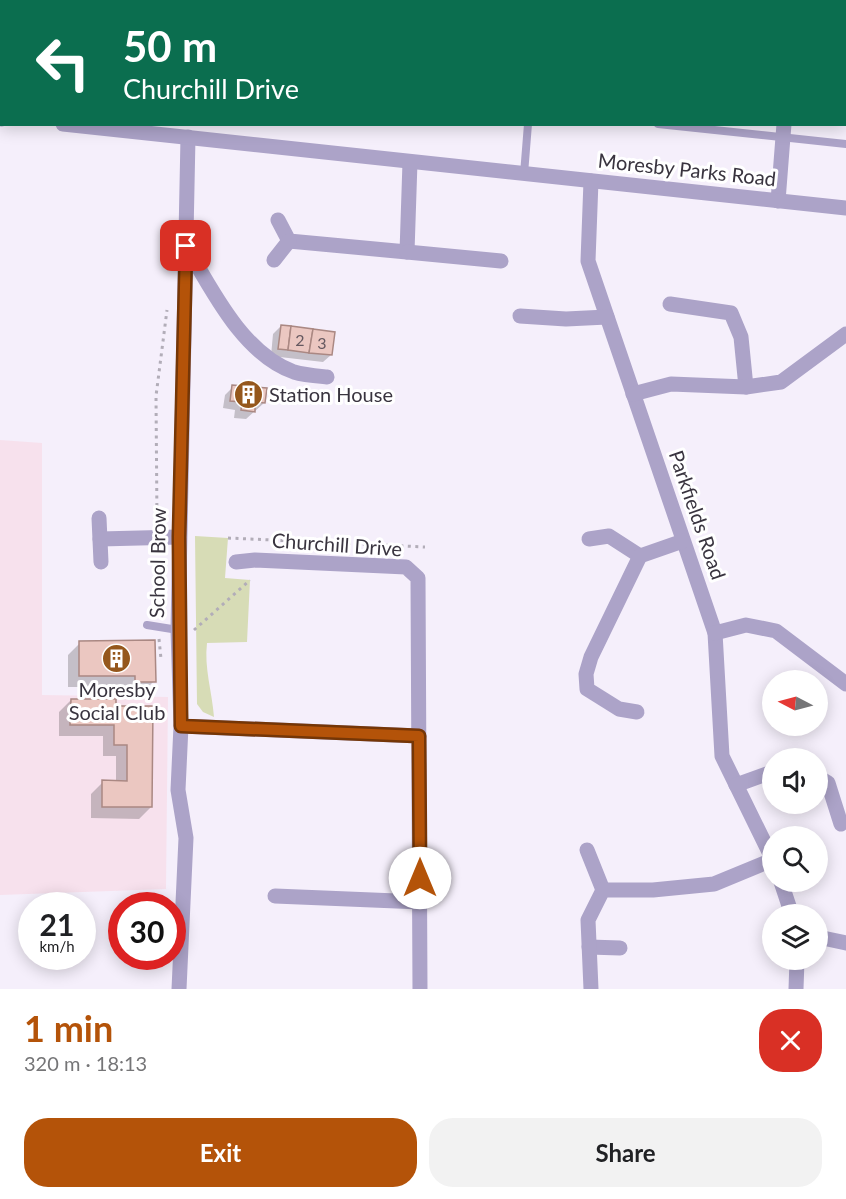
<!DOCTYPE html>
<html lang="en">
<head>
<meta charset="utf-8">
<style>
  body { margin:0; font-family:Lato,sans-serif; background:#f2f2f2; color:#202124; height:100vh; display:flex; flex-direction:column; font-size:22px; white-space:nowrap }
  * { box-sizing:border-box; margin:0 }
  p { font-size:20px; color:#757577 }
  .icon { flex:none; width:33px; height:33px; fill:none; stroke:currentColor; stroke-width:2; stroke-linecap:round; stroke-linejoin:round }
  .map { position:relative; height:989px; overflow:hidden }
  .drawer { display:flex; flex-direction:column; background:#fff; flex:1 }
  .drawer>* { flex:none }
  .hud { position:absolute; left:0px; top:0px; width:846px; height:126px; box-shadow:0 3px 15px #0003; background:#0b6e4f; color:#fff; overflow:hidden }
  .needle { width:39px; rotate:276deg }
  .tools { position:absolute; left:762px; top:670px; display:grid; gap:12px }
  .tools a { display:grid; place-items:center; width:66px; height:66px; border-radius:50%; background:#fff; box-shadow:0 3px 15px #0003; font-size:30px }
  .speed { position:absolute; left:18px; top:892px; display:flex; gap:12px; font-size:30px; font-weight:700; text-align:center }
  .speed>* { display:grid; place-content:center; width:78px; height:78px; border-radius:50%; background:#fff; box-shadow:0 3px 15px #0003; line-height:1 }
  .speed small { font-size:15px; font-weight:400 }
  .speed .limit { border:9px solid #d22; background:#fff; color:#111 }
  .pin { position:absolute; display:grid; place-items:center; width:51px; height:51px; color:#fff; margin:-26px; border-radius:12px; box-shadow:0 3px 9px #0006 }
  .me { position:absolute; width:66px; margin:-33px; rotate:0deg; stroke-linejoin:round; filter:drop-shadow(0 0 4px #0008) }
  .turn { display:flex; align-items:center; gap:21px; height:126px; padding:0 24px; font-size:27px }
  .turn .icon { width:78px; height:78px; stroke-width:2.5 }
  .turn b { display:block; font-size:42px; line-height:51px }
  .round { display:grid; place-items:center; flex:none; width:63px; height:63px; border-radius:24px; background:#f2f2f2 }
  .headline { display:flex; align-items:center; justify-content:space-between; height:102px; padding:0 24px }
  h1 { font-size:36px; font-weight:700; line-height:45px; color:#b45309 }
  .primary-button { display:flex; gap:12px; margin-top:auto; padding:12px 24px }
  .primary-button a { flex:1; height:69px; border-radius:24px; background:#b45309; color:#fff; font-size:24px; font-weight:700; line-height:69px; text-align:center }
  .primary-button a+a { background:#f2f2f2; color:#202124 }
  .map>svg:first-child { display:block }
</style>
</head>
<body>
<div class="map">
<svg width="846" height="989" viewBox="0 0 846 989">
  <rect width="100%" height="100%" fill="#f5effb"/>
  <path fill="#f7e1ed" d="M0 440 42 443V695L168 697 166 889 0 895Z"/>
  <g fill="#d7dcb6">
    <path d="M521 0H846V75L844 2Z"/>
    <path d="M195 536 228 538 225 578 250 580 247 642 207 643C204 668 212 691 214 717L203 712 197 704Z"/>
  </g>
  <g fill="#0003">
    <path d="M281 326 331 355 323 362 271 356 273 334Z"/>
    <path d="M233 387 264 403 246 419 234 418 235 410 223 408 225 395Z"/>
    <path d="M80 643 154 681 142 693H124V687H68V655Z"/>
    <path d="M71 700 115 707 151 807 139 819 91 818V794L103 782H116V756H103V736H59V712Z"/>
  </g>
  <g fill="#ebc7c1" stroke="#aa8883" stroke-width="1.5">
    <path d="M281 325 291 326 288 350 278 349Z"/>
    <path d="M291 326 313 329 309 353 288 350Z"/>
    <path d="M313 329 335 332 332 355 309 353Z"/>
    <path d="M232 385 267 388 265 403 255 402V412L241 410 242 402 230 401Z"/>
    <path d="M155 640 156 682H135V676H79V641Z"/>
    <path d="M71 699H116V706H153L152 807H102V780L127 781V745H114V725H70Z"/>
  </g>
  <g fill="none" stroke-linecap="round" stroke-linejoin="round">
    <g stroke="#b2adb8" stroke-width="3" stroke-dasharray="3 4.5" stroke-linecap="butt">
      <path d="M157 521 156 396 167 310"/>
      <path d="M228 538 425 547"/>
      <path d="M157 614 158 552"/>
      <path d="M194 630 250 580"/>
      <path d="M159 639 161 659"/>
    </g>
    <g stroke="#aca3c8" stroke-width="8">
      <path d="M658 124 846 144"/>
      <path d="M524 174 528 124"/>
      <path d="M147 625 178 630"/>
    </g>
    <g stroke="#aca3c8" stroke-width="15">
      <path d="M844 81H846"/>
      <path d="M591 181 588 261 715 633 722 756 772 858"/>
      <path d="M778 201 784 124"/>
      <path d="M278 220 289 241 407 252 410 162"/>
      <path d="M186 246C212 290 243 354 294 372 304 375 317 376 327 377"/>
      <path d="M407 252 501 261"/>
      <path d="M274 260 289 241"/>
      <path d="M670 304 731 313 741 337 746 387"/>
      <path d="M520 316 566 319 607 317"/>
      <path d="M633 394 671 384 746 387 781 382 846 334"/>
      <path d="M99 518 101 562"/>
      <path d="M100 539 179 537"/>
      <path d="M589 539 609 536 640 556"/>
      <path d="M236 562 255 560 406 567 418 578 420 989"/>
      <path d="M715 633 746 625 776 631 846 684"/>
      <path d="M637 712 619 709 587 689 586 674 591 657 640 556 683 541"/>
      <path d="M181 726 419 736"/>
      <path d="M818 777 828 783 841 824"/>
      <path d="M736 785 772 772"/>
      <path d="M587 850 603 890"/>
      <path d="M781 882 792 915"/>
      <path d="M275 896 421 902"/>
      <path d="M818 937 846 943"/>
      <path d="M589 947 620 948"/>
      <path d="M179 989 186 838 178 790 181 726 178 630 188 137"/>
      <path d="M591 989 588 920 603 890H653L714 884 772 860"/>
      <path d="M796 989 797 960"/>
    </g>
    <g stroke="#aca3c8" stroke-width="15">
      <path d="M0 118 2 119"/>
      <path d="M63 124 846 208"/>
    </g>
  </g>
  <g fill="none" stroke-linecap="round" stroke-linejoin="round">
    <defs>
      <path id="route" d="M186 246 179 537 181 726 419 736 420 878"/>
    </defs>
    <use href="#route" stroke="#753606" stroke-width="15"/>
    <use href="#route" stroke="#b45309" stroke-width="10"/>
  </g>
  <defs>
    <symbol id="building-disc" viewBox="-11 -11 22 22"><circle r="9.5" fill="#95571c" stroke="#fff"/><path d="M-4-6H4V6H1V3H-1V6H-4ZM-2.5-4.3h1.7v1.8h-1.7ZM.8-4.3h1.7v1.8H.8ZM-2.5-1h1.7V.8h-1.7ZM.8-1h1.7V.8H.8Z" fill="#fff"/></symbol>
  </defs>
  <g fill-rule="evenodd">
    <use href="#building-disc" x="232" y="378" width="33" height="33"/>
    <use href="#building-disc" x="100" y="642" width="33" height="33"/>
  </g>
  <g text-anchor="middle" stroke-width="6" stroke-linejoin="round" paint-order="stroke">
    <g font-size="16" fill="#665960">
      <text x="300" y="346">2</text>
      <text x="322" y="349">3</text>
    </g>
    <g font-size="20" fill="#39343f" stroke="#fff">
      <text transform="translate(687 170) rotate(6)" y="7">Moresby Parks Road</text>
      <text transform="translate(697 515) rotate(71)" y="7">Parkfields Road</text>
      <text transform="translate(337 545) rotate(4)" y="7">Churchill Drive</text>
      <text transform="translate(158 563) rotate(-89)" y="7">School Brow</text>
    </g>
    <g font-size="20" fill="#39343f" stroke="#fff" text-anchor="start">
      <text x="269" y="402">Station House</text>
      <text x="117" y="697" text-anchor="middle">Moresby<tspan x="117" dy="23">Social Club</tspan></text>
    </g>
  </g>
</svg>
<div class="tools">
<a><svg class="needle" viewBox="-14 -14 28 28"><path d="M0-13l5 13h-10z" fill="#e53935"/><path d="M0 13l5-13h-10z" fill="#757577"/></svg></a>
<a><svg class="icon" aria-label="sound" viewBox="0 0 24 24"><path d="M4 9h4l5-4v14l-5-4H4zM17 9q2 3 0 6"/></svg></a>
<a><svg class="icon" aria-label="search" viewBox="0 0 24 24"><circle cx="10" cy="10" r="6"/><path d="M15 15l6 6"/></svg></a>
<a><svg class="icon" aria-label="layers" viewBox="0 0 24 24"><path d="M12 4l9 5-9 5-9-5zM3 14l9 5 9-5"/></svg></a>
</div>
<div class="speed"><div>21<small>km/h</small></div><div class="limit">30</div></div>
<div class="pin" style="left:186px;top:246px;background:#d93025"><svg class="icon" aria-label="arrive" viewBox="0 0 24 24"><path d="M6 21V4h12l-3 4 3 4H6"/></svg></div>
<svg class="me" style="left:420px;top:878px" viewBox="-20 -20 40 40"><circle r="19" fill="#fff"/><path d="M0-13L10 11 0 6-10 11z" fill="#b45309"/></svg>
<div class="hud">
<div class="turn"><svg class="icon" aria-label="left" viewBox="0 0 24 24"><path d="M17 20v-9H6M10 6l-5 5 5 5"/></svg><div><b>50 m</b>Churchill Drive</div></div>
</div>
</div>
<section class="drawer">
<div class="headline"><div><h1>1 min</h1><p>320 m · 18:13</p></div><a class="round" style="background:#d93025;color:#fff"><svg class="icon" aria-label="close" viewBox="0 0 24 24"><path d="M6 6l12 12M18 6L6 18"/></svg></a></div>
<div class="primary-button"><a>Exit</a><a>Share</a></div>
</section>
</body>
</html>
